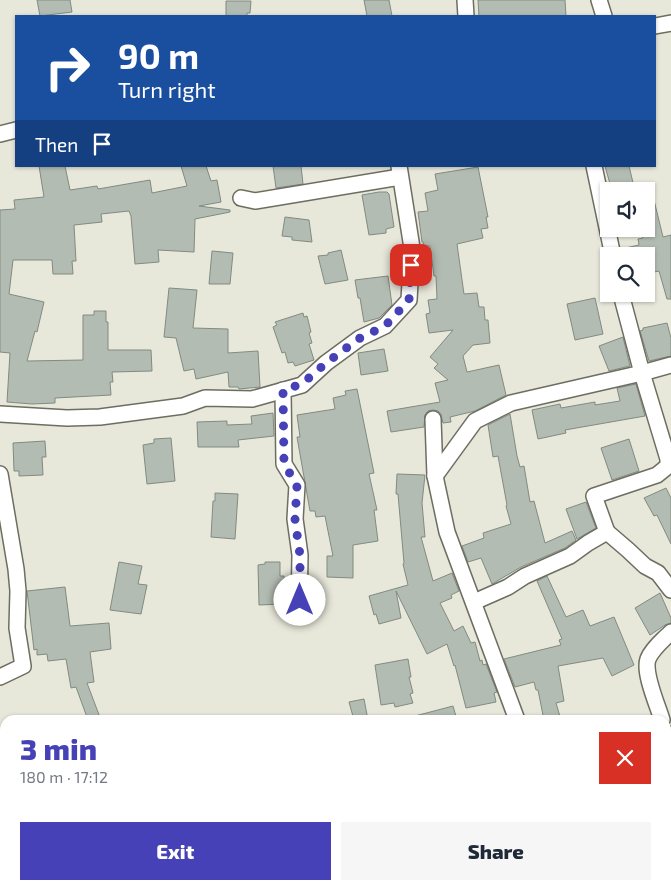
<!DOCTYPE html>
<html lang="en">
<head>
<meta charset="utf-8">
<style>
  body { margin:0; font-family:"Exo 2",sans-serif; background:#f6f6f7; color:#1f2937; height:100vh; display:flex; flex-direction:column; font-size:19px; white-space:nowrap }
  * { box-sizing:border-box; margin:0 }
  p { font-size:16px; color:#747a83 }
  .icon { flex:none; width:28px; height:28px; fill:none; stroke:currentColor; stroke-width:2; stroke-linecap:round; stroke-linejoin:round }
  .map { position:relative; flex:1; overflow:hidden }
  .drawer { position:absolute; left:0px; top:715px; width:671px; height:175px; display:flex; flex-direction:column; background:#fff; border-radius:15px 15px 0 0; box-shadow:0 1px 4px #0004 }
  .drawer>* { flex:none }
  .banner { position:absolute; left:15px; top:15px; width:641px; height:152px; border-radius:0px; box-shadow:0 1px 4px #0004; background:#1a4fa0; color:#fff; overflow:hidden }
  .controls { position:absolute; left:600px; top:182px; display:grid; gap:10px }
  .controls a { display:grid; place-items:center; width:55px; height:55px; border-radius:0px; background:#fff; box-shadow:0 1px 4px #0004; font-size:25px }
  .pin { position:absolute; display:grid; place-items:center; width:42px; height:42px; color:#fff; margin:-21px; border-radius:10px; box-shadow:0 2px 8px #0006 }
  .me { position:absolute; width:55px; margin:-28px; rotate:0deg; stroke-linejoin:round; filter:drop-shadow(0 0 4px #0008) }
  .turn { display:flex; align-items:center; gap:18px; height:105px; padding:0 20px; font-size:22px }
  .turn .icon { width:65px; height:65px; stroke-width:2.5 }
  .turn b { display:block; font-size:35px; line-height:42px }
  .then { display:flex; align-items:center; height:48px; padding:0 20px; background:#0003; gap:10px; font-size:19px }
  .round { display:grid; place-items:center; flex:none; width:52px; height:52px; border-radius:0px; background:#f6f6f7 }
  .headline { display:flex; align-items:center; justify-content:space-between; height:85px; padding:0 20px }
  h1 { font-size:30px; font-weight:800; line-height:38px; color:#4641b7 }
  .cta { display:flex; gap:10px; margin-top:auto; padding:10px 20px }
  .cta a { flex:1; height:58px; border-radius:0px; background:#4641b7; color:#fff; font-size:20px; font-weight:800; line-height:58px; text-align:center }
  .cta a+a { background:#f6f6f7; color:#1f2937 }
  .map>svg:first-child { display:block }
</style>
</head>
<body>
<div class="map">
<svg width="671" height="890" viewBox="0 0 671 890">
  <rect width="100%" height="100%" fill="#e7e7da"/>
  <g fill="#b3bcb2" stroke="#828b81">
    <path d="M37 0H70L72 12 40 16Z"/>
    <path d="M364 0H389L392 16H367Z"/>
    <path d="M478 0H565L566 16H479Z"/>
    <path d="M226 1H251L250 13H247V16H226Z"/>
    <path d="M39 166H65L70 190 97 186 98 189 150 180 152 193 187 186 181 166H206L211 181 217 180 221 202 199 206 230 210V212L195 219 194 252 158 250 159 262 135 264 131 216 129 211 101 214 102 222 74 225 76 261H72L73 274H53L52 260H13L9 294 44 302 37 332 35 331 27 361 83 360V315H94V311H106V322H108V350H151L152 371 112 372 113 382H110L111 395 55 398V403L32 404 7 402 10 353 0 352V210L15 209 14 200 44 197Z"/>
    <path d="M273 166H301L303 184 276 188Z"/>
    <path d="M605 166H629L635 191H612Z"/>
    <path d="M478 167 488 217H486L488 228 481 229 483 238 457 244 464 294 477 293 479 307H484L485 320H488L490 343 473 345 463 356 467 372 499 365 506 395 475 411 450 417 451 422 443 423 441 414 438 411 433 410 428 411 425 415 424 427 391 432 387 411 440 402 435 383 448 380 434 368 438 364 430 357 453 330 429 333 426 314 430 313 428 300 437 299 436 276H434L430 246H424L423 242H422L418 212 428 211 425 193 438 190 435 174Z"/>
    <path d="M651 188 663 237 671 235V299H667L659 271 654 272 653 267 646 269V256H622L621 249 639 245 638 239 643 238 640 229H646V189Z"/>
    <path d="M379 192H387L389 194 394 227 386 229V233L369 235 362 195Z"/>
    <path d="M285 217 309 220 312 242 292 240V237L282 236Z"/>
    <path d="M341 250 348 280 325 284 318 256 328 255V253Z"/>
    <path d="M212 251 233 253 230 284H209Z"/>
    <path d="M388 276 392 305 379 318 364 322 360 298H358L355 280Z"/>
    <path d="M169 288 197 290 193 328 228 329V353L258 351 260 387 239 389 238 387H229L228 372 196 379 194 369 184 371 176 338 164 337Z"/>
    <path d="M595 298 603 334 575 340 567 304Z"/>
    <path d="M303 313 304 317 307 316 311 332 309 333 312 343 309 344 314 360 295 366 293 362 288 363 285 352 282 353 273 327 277 325 275 322Z"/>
    <path d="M667 323 671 338V356L649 361 640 331 643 330V328Z"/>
    <path d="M623 337 630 366 609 371 599 346Z"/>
    <path d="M384 349 388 371 361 375 358 353Z"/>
    <path d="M636 384 645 416 565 430 566 433 538 439 532 410 560 404 561 408 595 402V405L620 401 617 388Z"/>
    <path d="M357 389 374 473 369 474 377 510H374L378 541 353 545V578L327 577V556H333L325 516 316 517 315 511H310L297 437H300L297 415 335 409 333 398 346 395 345 391Z"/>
    <path d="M273 413 274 436 238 440 239 447H198L197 422 227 421V425L252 424 251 416Z"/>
    <path d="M510 414 517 456 520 467 524 466 530 502 534 501 545 543 572 531 576 540 565 548 521 567 492 584 481 558 468 562 462 546 484 538 483 533 511 524 506 506 507 505 498 456 493 457 488 425Z"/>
    <path d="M171 438 175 481 147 484 143 445 154 443V439Z"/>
    <path d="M629 439 639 471 612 480 601 448Z"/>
    <path d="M45 441 46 457H42L43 475 19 476V471H14L13 443Z"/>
    <path d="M397 474 425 475 422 503 425 537H421L433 581 452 573 459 591 451 595 452 598 440 603 454 631 463 626 471 643 475 642 480 661 482 660 483 665 486 664 497 692 494 693 496 702 466 708 455 665 454 666 447 644 427 654 396 591 401 618 379 624 376 614 374 615 369 596 408 585 403 564 404 563 398 494H396Z"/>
    <path d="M666 488 671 498V544L657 515 654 516 644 498Z"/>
    <path d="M215 493 238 494 235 539 211 537 213 501H215Z"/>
    <path d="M586 502 596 528 577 539 566 509Z"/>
    <path d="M119 562 142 566 138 584 147 585 141 614 110 610Z"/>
    <path d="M265 562H280V576H284V594H281L282 604 259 605 258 565 265 564Z"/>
    <path d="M547 576 566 617 583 610 590 626 614 617 634 665 612 676 603 658 558 666 564 701 556 703 561 720H544L538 690H536L534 682 515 687 504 659 561 645 559 640 562 639 537 581Z"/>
    <path d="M65 587 70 626 109 623 111 649 90 652 94 682 87 683 101 720H88L76 687 71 688 66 659 48 661 47 654 37 655V649L34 650 27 591Z"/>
    <path d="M660 593 671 618V623L665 625 650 635 635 608Z"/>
    <path d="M408 659 411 677H409L413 693 410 694 413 703 395 707 394 703 381 705 375 665Z"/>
    <path d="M364 699 368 720H354L349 702Z"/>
    <path d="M453 706 457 720H415V716Z"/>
  </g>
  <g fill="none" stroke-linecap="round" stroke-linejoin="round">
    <defs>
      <g id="street">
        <path d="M465 0 466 16"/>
        <path d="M599 0 604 16"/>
        <path d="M655 26 671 23"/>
        <path d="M0 134 16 130"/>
        <path d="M594 166 613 256"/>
        <path d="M241 198 255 201 400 177"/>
        <path d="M283 390 284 464 297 485 295 519 300 555 299 615"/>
        <path d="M0 414 67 418 100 417 183 406 205 398 252 399 302 385 326 363 360 338 385 326 409 300 412 248 399 166"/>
        <path d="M433 419 435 476 447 532 517 720"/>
        <path d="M0 474 16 569 18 591 17 628 23 666 0 677"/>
        <path d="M435 476 475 421 511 403 642 373 671 365"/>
        <path d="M607 532 628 550 645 566 658 573 671 590"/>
        <path d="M474 602 508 587 525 576 570 556 588 543 607 532 594 496 657 475 668 466V459L642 373 621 294"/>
        <path d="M662 720C658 706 643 673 648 659 652 649 663 640 671 632"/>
        <path d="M666 733 671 752"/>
        <path d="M411 885V890"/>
        <path d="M553 885 554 890"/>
        <path d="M342 890 361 885"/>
      </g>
    </defs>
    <use href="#street" stroke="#6d6d61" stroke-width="18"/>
    <use href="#street" stroke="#fff" stroke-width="15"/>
  </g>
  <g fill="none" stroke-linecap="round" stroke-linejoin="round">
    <path stroke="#4641b7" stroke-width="9" stroke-dasharray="0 16.2" d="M300 600V555L295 520 297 485 284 464 283 390 302 384 326 363 360 338 385 326 409 300 411 265"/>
  </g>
</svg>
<div class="controls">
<a><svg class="icon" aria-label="sound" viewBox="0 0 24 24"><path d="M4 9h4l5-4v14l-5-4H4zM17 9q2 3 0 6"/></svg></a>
<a><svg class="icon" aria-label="search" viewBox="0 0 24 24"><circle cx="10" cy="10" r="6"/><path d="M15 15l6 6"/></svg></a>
</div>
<div class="pin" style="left:411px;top:265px;background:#d93025"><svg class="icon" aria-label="arrive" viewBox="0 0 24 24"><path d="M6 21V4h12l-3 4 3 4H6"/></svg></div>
<svg class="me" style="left:300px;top:600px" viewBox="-20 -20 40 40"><circle r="19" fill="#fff"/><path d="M0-13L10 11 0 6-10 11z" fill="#4641b7"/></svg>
<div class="banner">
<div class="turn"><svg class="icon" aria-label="right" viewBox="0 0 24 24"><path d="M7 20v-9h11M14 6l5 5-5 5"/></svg><div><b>90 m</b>Turn right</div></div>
<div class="then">Then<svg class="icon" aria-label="arrive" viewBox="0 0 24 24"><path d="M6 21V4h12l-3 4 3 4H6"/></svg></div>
</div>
<section class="drawer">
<div class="headline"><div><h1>3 min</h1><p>180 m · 17:12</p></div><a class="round" style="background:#d93025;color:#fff"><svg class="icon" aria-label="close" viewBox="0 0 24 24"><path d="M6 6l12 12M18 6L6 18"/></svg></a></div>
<div class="cta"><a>Exit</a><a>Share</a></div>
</section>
</div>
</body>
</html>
